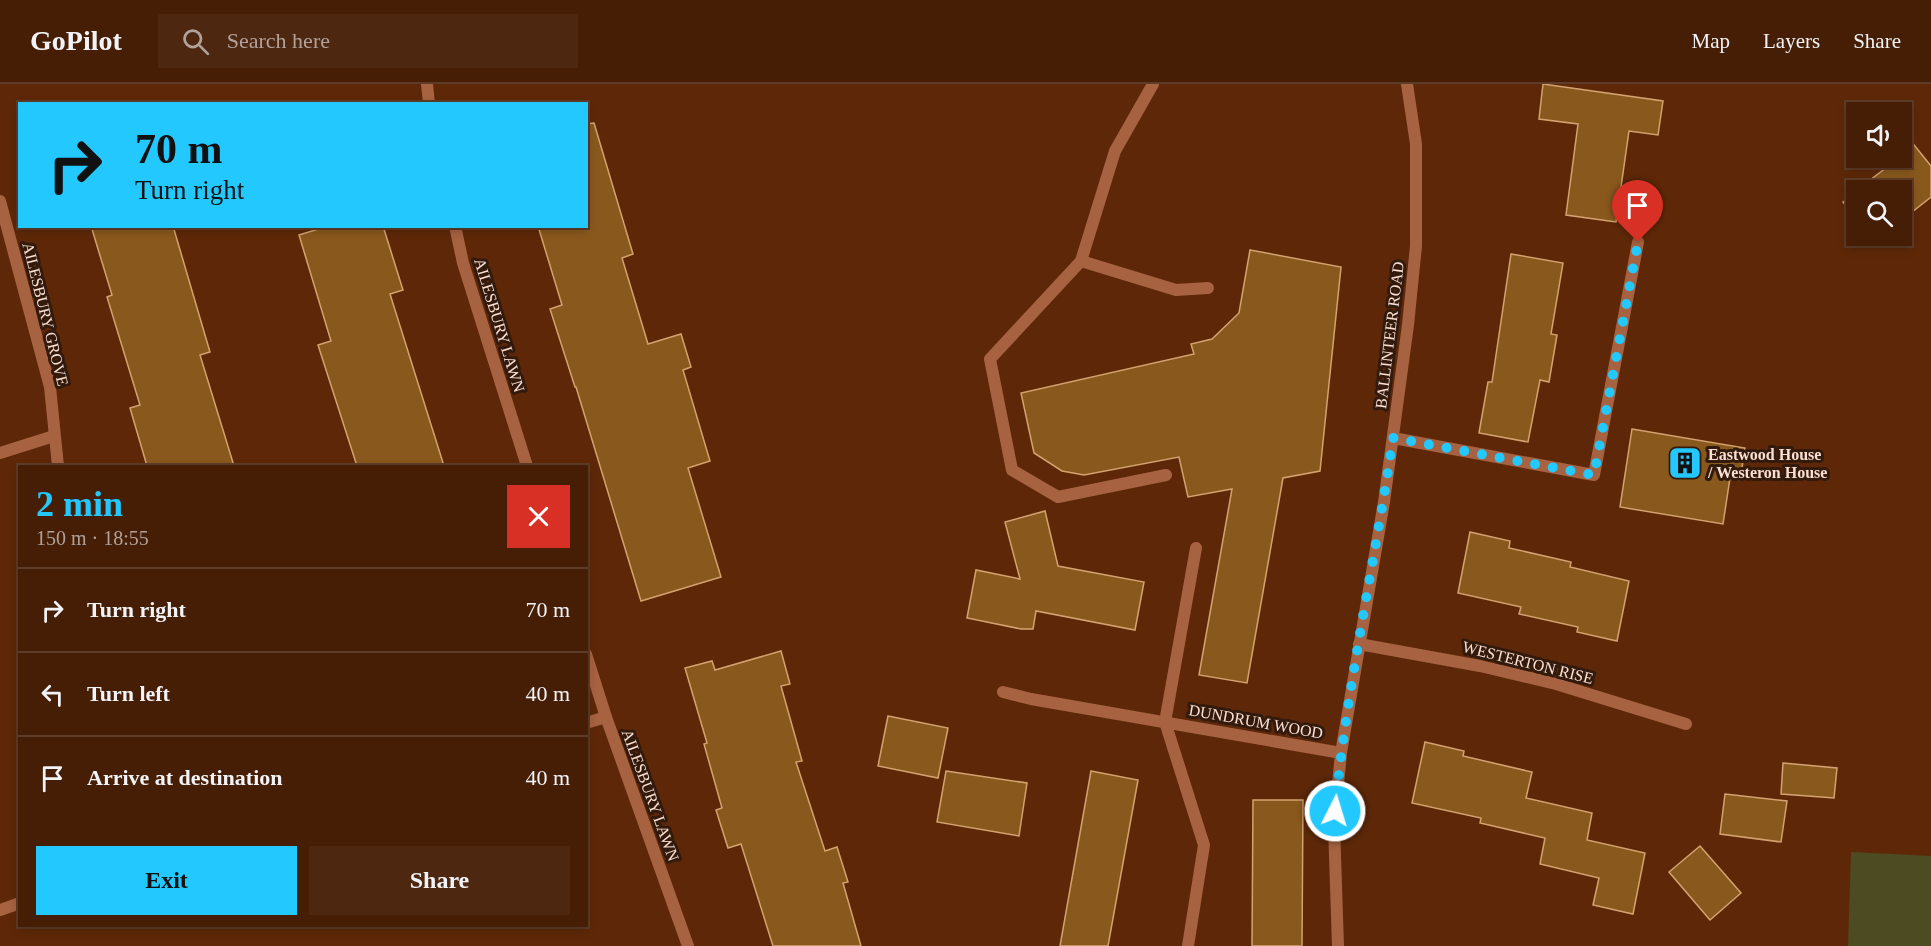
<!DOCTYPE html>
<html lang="en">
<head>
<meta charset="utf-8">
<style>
  body { margin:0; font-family:"Times New Roman",serif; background:#4d2710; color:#f1f3f6; height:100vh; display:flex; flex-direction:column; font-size:22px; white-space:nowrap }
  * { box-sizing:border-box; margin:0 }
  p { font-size:20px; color:#b0a29b }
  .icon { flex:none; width:33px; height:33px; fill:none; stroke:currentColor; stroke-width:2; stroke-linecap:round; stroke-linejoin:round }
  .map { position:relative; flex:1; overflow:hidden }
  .side { position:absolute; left:18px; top:381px; width:570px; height:462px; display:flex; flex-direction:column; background:#461e06; border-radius:0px; box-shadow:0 3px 9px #0003,0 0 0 2px #5e3c28 }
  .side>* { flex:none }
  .hud { position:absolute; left:18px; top:18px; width:570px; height:126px; border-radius:0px; box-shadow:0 3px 9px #0003,0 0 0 2px #5e3c28; background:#23c9fe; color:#111; overflow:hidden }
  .controls { position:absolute; left:1846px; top:18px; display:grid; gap:12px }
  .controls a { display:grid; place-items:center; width:66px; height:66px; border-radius:0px; background:#461e06; box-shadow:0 3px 9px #0003,0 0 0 2px #5e3c28; font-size:30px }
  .pin { position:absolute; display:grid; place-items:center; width:51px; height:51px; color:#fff; margin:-62px -26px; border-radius:50% 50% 50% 0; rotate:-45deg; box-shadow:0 0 6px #0007 }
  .pin .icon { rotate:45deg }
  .me { position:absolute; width:66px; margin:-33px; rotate:5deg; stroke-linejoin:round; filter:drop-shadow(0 0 4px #0008) }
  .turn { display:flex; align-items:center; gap:21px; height:126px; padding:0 18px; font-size:27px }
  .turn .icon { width:78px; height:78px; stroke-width:2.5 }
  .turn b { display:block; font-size:42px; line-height:51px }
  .round { display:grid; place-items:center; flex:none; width:63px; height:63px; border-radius:0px; background:#4d2710 }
  .headline { display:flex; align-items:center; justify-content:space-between; height:102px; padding:0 18px }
  h1 { font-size:36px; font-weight:700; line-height:45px; color:#23c9fe }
  .button { display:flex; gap:12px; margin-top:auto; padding:12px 18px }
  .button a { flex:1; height:69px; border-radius:0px; background:#23c9fe; color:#111; font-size:24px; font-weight:700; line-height:69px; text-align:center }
  .button a+a { background:#4d2710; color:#f1f3f6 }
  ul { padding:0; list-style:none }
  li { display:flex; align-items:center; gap:18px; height:84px; padding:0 18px; border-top:2px solid #5e3c28 }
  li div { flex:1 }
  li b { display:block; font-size:22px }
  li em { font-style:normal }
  header { display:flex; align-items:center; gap:36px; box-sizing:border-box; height:84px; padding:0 30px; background:#461e06; border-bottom:2px solid #5e3c28 }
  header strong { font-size:28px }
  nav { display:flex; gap:33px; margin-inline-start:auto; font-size:21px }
  .search { width:420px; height:54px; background:#4d2710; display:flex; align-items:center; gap:15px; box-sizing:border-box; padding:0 21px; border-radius:0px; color:#b0a29b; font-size:22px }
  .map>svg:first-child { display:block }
</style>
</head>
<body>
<header>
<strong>GoPilot</strong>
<div class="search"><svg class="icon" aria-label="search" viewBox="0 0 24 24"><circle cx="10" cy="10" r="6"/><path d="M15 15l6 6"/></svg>Search here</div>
<nav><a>Map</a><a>Layers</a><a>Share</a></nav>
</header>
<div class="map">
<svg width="1931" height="862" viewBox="0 0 1931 862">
  <rect width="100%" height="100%" fill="#5e2808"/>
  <path fill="#4c4b21" d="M1851 768 1931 772V862H1848Z"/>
  <g fill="#89581d" stroke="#d4a270" stroke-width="1.5">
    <path d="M1543 0 1663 17 1658 51 1629 47 1616 138 1566 131 1578 40 1539 35Z"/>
    <path d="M594 39 633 170 622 174 648 260 681 250 691 283 683 286 710 377 688 384 721 493 641 517 576 303H575L550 225 562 221 538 142H586V40Z"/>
    <path d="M1902 46 1931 82V113L1902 136V106H1857L1899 74H1902Z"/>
    <path d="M1857 107V135L1843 118Z"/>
    <path d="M91 142H173L210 268 200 271 234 382H147L130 324 140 321 107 213 112 211Z"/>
    <path d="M328 142H383L403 206 390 210 444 382H357L318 261 331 257 299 151Z"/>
    <path d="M1250 166 1341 183 1320 387 1283 394 1247 599 1199 591 1232 405 1188 413 1179 373 1084 391 1062 387 1034 369 1021 309 1194 270 1191 260 1212 255 1239 229Z"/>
    <path d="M1511 170 1563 179 1551 250 1557 251 1549 298 1540 296 1528 358 1479 349 1488 298H1492Z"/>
    <path d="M1632 345 1745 364 1740 396 1730 394 1723 440 1620 423Z"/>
    <path d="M1045 427 1058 482 1144 498 1135 546 1036 527 1033 545H1021L967 534 976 486 1020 495 1005 438Z"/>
    <path d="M1470 448 1510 457 1509 464 1571 478 1570 483 1629 497 1617 557 1577 548 1578 543 1519 530 1521 523 1458 509Z"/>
    <path d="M781 567 790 600 781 602 802 677 796 678 825 767 837 763 848 798 843 799 861 862H773L741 760 728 764 716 726 722 724 704 660 707 659 685 584 712 577 715 586Z"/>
    <path d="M888 632 948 644 938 694 878 682Z"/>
    <path d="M1425 658 1464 667 1463 672 1532 688 1526 714 1592 729 1587 756 1645 769 1633 830 1593 821 1599 794 1540 780 1545 754 1480 739 1481 734 1412 719Z"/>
    <path d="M1783 679 1837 684 1834 714 1781 710Z"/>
    <path d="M946 687 1027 699 1019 752 937 738Z"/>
    <path d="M1091 687 1138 696 1108 862H1060Z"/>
    <path d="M1725 710 1787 717 1781 758 1720 750Z"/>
    <path d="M1253 716H1303L1302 862H1252Z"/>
    <path d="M1700 762 1741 809 1710 836 1669 788Z"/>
  </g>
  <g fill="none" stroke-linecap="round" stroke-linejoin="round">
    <g stroke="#a66241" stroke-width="12">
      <path d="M1153 0 1115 67 1081 177 990 275 1012 386 1058 413 1166 391"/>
      <path d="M1081 177 1176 206 1208 204"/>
      <path d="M1393 354 1594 391 1638 158"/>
    </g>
    <g stroke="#a66241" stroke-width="12">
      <path d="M427 0 429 20"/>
      <path d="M0 117 50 303 58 382"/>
      <path d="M455 142 463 179 527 382"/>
      <path d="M0 369 54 352"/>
      <path d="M1359 560 1480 582 1556 600 1686 640"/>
      <path d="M586 570 606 633 688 862"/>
      <path d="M1003 608 1031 615 1341 669"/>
      <path d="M586 639 606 633"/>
      <path d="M0 826 20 819"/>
      <path d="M1188 862 1204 761 1165 638 1196 464"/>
    </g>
    <path stroke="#a66241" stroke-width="12" d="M1338 862 1334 741 1341 669 1384 418 1408 241 1416 162V60L1407 0"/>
  </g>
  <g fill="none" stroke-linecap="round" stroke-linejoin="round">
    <path stroke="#23c9fe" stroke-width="10" stroke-dasharray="0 18" d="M1335 727C1347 601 1375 478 1393 354L1594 391 1638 158"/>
  </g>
  <defs>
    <symbol id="building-square" viewBox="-11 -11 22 22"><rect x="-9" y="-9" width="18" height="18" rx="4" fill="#23c9fe" stroke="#321a0d"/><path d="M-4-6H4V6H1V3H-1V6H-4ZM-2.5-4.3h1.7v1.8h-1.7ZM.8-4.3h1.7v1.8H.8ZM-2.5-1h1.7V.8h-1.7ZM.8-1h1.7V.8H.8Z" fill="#111"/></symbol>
  </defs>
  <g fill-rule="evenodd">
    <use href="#building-square" x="1666" y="360" width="38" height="38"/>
  </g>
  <g text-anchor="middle" stroke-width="6" stroke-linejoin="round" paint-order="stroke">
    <g font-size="16" fill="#fadfd2" stroke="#321a0d">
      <text transform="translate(46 230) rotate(76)" y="6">AILESBURY GROVE</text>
      <text transform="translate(500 241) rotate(73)" y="6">AILESBURY LAWN</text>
      <text transform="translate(1389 251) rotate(-83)" y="6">BALLINTEER ROAD</text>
      <text transform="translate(1528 578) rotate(14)" y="6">WESTERTON RISE</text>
      <text transform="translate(1256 637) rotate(10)" y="6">DUNDRUM WOOD</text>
      <text transform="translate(651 711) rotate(70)" y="6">AILESBURY LAWN</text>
    </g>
    <g font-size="16" font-weight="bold" fill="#fadfd2" stroke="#321a0d" text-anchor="start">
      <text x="1708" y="376">Eastwood House<tspan x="1708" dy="18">/ Westeron House</tspan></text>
    </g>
  </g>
</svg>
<div class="controls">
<a><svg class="icon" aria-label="sound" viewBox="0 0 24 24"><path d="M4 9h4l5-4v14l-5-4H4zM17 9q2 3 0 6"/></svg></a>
<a><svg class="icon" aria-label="search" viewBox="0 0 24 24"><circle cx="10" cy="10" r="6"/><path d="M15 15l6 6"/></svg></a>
</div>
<div class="pin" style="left:1638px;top:158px;background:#d93025"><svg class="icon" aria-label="arrive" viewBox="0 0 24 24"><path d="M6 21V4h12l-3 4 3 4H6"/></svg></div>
<svg class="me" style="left:1335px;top:727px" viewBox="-20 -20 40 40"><circle r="17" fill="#23c9fe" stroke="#fff" stroke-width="3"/><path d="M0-11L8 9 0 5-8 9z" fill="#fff"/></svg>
<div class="hud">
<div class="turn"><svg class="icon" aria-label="right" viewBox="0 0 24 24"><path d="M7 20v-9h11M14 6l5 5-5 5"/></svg><div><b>70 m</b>Turn right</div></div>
</div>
<section class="side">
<div class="headline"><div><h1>2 min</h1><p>150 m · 18:55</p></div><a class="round" style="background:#d93025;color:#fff"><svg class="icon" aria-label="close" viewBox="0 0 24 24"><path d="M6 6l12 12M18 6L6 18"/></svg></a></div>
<ul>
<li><svg class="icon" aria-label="right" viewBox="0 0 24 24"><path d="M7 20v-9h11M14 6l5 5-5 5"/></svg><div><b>Turn right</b></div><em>70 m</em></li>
<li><svg class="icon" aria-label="left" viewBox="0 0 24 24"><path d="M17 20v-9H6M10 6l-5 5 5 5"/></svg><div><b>Turn left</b></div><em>40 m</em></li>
<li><svg class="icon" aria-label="arrive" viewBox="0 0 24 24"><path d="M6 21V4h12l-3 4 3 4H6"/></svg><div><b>Arrive at destination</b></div><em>40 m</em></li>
</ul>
<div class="button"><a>Exit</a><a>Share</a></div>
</section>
</div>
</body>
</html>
